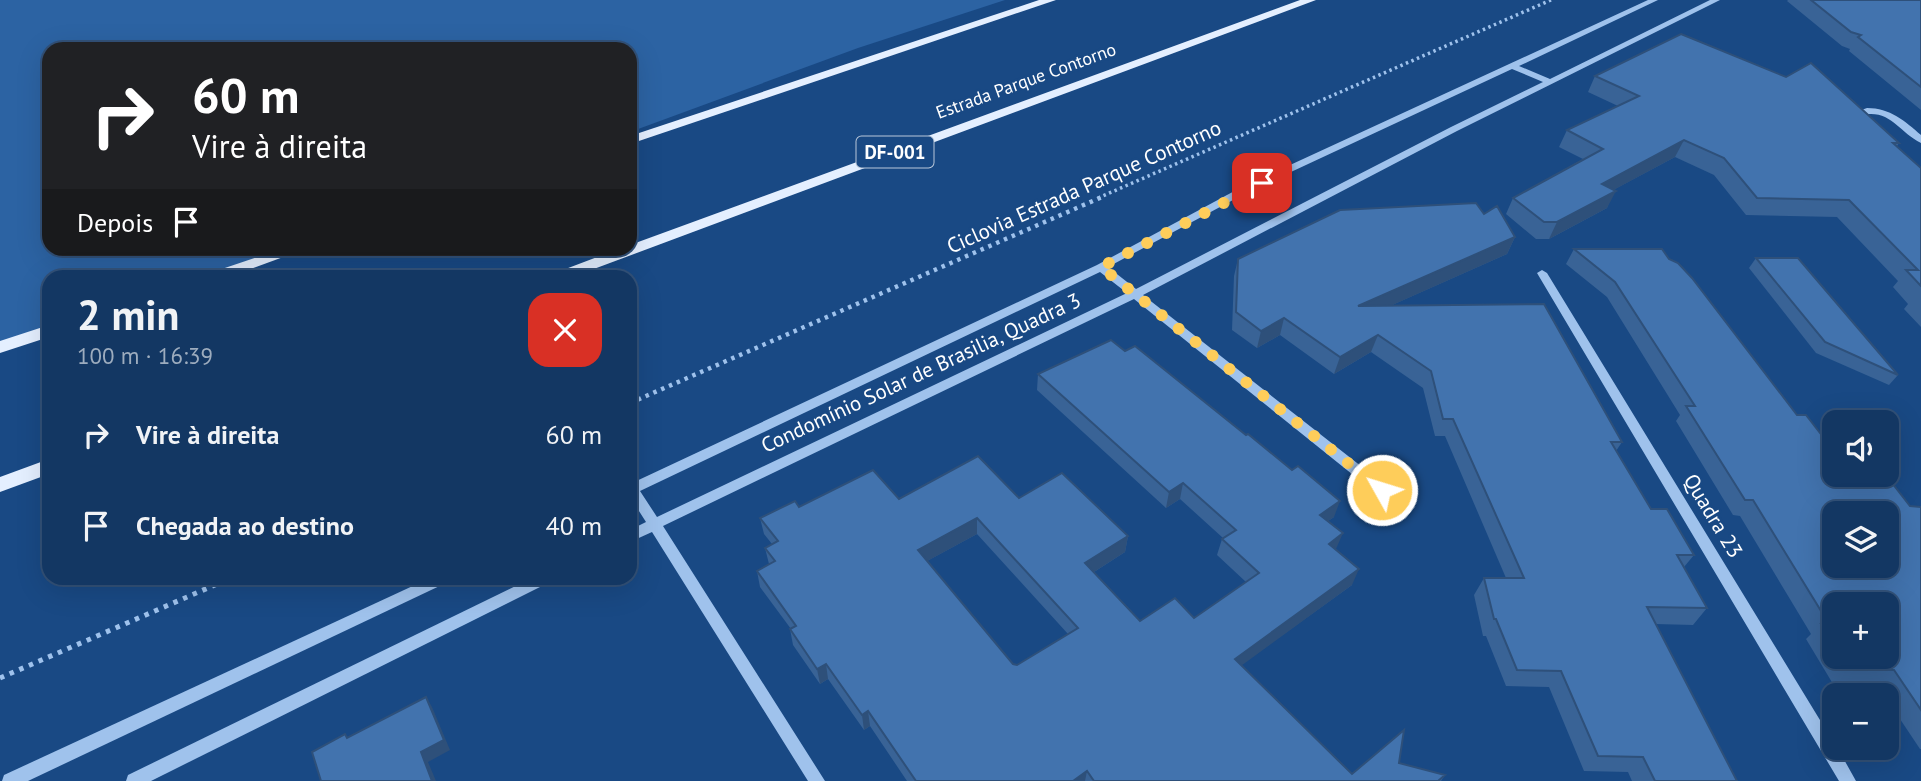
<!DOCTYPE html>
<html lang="pt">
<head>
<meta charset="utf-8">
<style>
  body { margin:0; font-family:"PT Sans",sans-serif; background:#20426c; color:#f1f3f6; height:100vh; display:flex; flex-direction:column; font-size:26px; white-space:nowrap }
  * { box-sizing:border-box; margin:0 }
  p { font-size:23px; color:#9dacbe }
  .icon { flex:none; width:38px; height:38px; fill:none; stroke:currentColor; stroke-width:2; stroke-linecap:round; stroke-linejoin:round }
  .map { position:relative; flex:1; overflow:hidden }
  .drawer { position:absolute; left:42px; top:270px; width:595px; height:315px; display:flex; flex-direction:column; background:#133763; border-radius:21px; box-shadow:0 7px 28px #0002,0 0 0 2px #325178 }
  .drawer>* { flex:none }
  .hud { position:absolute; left:42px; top:42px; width:595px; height:214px; border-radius:21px; box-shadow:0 7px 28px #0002,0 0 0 2px #325178; background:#202124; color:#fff; overflow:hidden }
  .buttons { position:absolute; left:1822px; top:410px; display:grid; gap:14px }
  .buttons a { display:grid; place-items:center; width:77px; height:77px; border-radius:14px; background:#133763; box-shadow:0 7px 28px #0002,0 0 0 2px #325178; font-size:35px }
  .pin { position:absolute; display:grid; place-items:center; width:60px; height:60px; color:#fff; margin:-30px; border-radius:14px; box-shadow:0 4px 10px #0006 }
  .me { position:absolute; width:77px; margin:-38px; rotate:309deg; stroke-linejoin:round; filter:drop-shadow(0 0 5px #0008) }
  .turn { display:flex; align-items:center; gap:24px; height:147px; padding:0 35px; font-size:32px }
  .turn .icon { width:91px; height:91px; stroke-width:2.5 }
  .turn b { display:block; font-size:49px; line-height:60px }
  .then { display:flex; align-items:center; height:66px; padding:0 35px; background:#0003; gap:14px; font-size:26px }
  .round { display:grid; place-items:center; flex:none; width:74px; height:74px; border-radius:21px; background:#20426c }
  .overview { display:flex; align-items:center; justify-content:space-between; height:119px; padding:0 35px }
  h1 { font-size:42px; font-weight:600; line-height:52px }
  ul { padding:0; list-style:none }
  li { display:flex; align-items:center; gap:21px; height:91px; padding:0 35px }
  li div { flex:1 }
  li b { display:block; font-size:26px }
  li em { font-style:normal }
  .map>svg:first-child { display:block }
</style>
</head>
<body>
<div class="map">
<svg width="1921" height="781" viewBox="0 0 1921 781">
  <rect width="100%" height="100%" fill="#194984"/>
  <path fill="#2c63a3" d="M0 0H1005L858 48 630 132V49H49V248L300 249 214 276H49V330L0 346Z"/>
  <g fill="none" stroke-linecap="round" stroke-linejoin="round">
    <path stroke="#9fc2ec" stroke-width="3.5" stroke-dasharray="2.5 3.5" stroke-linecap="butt" d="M1098 198 1551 0"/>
    <path stroke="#9fc2ec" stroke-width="4.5" stroke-dasharray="3.5 5" stroke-linecap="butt" d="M630 403 1102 197"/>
    <path stroke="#9fc2ec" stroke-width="5" stroke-dasharray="4.5 6" stroke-linecap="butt" d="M0 678 231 578"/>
    <g fill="#9fc2ec" fill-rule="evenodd">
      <path d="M1648 0H1658L1519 66 1550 79 1710 0H1720L1457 131 1143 295 1408 503 1410 507 1408 511 1403 512 1398 511 1134 299 663 526 825 781H808L652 532 630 542V530L646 522 630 497V484L1097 265 1240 188ZM1512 69 1543 82 1451 127 1136 289 1108 267 1248 192ZM1100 272 1127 293 657 517 640 491Z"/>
      <path d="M1867 108C1890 108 1905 121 1921 135V143C1897 131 1890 107 1858 116L1853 113Z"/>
      <path d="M1542 270 1547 273 1834 743V747H1837L1856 781H1839L1537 273Z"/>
      <path d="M430 578H450L448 582 28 781H2L4 775Z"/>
      <path d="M532 578H552L550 582 151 781H126L128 775Z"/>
    </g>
    <g fill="#e4efff" fill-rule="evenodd">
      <path d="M1039 0H1056L630 144V136Z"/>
      <path d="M1300 0H1316L575 276H553L555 273 621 248H630V245Z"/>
      <path d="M284 248H308L231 276H208L210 273Z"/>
      <path d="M49 325V337L0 353V341Z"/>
      <path d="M49 459V474L0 492V477Z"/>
    </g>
  </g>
  <g fill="#396396" fill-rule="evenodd">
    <path d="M1788 0H1921V110L1849 51 1850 49 1842 46 1787 1Z"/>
    <path d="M1595 76 1899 143 1897 146 1921 168V327L1904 309 1908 304 1893 287 1898 281 1837 217 1746 215 1714 175 1675 157 1613 190 1607 208 1549 239H1536L1506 214 1513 198 1583 159 1559 147 1567 130 1618 106 1588 92Z"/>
    <path d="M1515 237 1507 254 1392 305 1622 442 1616 451 1651 509 1694 555 1684 567 1707 608 1693 625 1655 624 1737 781H1632L1628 772 1584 771 1549 687 1506 686 1486 636H1483L1474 595 1484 578H1506L1445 436H1435L1423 388 1371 352 1334 374 1280 335 1257 348 1232 330 1234 276 1238 259Z"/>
    <path d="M1574 249H1662L1834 474 1910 506 1921 507V749H1920L1886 698V695H1884L1877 684H1833L1806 639 1811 634 1740 516 1733 515 1676 421 1680 415 1607 297 1566 264ZM1834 604 1886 656H1834Z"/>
    <path d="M1756 258 1898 375 1889 385 1816 353 1749 268Z"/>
    <path d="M1038 374 1334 517 1328 521 1336 550 1352 585 1241 665 1352 774 1399 763 1445 775 1441 781H907L870 726 864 730 828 679 820 684 793 645 790 629H791L760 587 757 571 769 564 765 548 772 544 764 534 760 518 799 507 899 499 1019 498 1128 536 1125 552 1094 572 1140 621 1194 618 1246 582 1217 555 1222 539 1223 538 1180 499 1166 508 1037 390ZM977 534 1068 634 1017 665 1013 664 927 561Z"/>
  </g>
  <g fill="#2e507a">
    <path d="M1684 140 1675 157 1593 201 1602 184Z"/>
    <path d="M1616 191 1607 208 1549 239 1557 222Z"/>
    <path d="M1515 237 1507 254 1352 323 1358 306Z"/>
    <path d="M1284 318 1280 335 1257 348 1261 331Z"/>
    <path d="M1378 335 1371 352 1334 374 1340 357Z"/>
    <path d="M1183 483 1180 499 1166 508 1169 492Z"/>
    <path d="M1340 501 1334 517 1314 531 1320 515Z"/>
    <path d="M977 518V534L918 566V550Z"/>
    <path d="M1343 533 1336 549 1322 560 1329 544Z"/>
    <path d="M1128 536 1125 552 1083 579 1085 563Z"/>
    <path d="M1359 569 1352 585 1230 674 1235 659Z"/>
    <path d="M826 664 828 679 820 684 817 669Z"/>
    <path d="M426 697 432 707 450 750 428 762 436 781H432L421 752Z"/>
    <path d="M868 711 870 726 864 730 862 715Z"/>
    <path d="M1087 771 1085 781H1073Z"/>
  </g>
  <g fill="#4273ae" stroke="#2e507a" stroke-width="2" fill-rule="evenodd">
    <path d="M1811 0H1921V87L1858 37 1861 35 1851 32Z"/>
    <path d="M1681 34 1786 77 1811 63 1899 143H1893L1921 168V286L1906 270H1918L1849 200 1757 198 1724 158 1684 140 1602 184 1616 191 1557 222H1544L1513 198 1603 149 1567 130 1639 96 1595 76Z"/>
    <path d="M1476 203 1484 214 1497 206 1515 237 1358 306 1544 304 1622 442H1611L1651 509H1667L1694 555H1677L1707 608 1647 607 1737 781H1655L1643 757 1598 756 1561 671 1517 670 1496 619H1494L1484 578H1524L1453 419H1443L1431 371 1378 335 1340 357 1284 318 1261 331 1236 312 1238 259 1340 210Z"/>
    <path d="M1574 249H1662L1669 259 1678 263 1692 278 1797 415H1806L1834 451V474H1885L1910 506 1921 507V710L1894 670 1849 669 1841 656H1886V604H1834V646L1821 624H1829L1753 500H1745L1686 406H1695L1615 282ZM1834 513H1886V565H1834Z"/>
    <path d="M1756 258H1798L1898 375 1825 342Z"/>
    <path d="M1111 340 1125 351 1135 346 1246 435 1248 434 1292 470 1298 466 1340 501 1320 515 1343 533 1329 544 1359 569 1235 659 1352 774 1404 730 1399 763 1445 775 1438 781H1094L1087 771 1073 781H916L868 711 862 715 826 664 817 669 790 629 796 626 757 571 775 561 765 548 778 541 760 518 795 501 799 507 873 470 899 499 978 456 1019 498 1062 473 1128 536 1085 563 1140 621 1175 598 1194 618 1259 573 1222 539 1236 530 1183 483 1169 492 1038 374ZM977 518 1078 628 1017 665 1013 664 918 550Z"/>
    <path d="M426 697 444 740 421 752 432 781H321L312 752 345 734 347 738Z"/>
  </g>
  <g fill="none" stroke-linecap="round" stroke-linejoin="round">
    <path stroke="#fecd5a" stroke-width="12" stroke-dasharray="0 21.6" d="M1262 183 1101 267 1382 490"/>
  </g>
  <g text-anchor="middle" stroke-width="5" stroke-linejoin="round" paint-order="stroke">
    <g font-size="18" fill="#fff" stroke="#194984">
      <text transform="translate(1026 81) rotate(-20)" y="6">Estrada Parque Contorno</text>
    </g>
    <rect fill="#194984" stroke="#bac8da" stroke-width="2" x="856.5" y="136.5" width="77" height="31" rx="5"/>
    <g font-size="19" font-weight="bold" fill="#fff">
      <text x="895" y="159">DF-001</text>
    </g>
    <g font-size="21" fill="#fff" stroke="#194984">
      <text transform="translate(1084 187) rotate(-24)" y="7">Ciclovia Estrada Parque Contorno</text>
      <text transform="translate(921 373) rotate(-25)" y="7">Condomínio Solar de Brasilia, Quadra 3</text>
      <text transform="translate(1713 516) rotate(59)" y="7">Quadra 23</text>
    </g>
  </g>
</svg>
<div class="buttons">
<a><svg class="icon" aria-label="sound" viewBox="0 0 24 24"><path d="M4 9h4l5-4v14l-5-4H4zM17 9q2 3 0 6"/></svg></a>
<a><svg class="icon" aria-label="layers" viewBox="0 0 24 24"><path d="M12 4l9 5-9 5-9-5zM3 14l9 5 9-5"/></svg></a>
<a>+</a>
<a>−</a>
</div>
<div class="pin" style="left:1262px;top:183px;background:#d93025"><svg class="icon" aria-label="arrive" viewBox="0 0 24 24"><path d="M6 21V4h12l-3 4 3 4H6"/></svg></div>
<svg class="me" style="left:1382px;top:490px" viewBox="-20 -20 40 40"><circle r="17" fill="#fecd5a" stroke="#fff" stroke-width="3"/><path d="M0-11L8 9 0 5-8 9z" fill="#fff"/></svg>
<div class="hud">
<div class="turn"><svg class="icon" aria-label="right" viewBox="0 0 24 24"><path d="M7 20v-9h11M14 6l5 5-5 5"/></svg><div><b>60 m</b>Vire à direita</div></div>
<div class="then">Depois<svg class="icon" aria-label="arrive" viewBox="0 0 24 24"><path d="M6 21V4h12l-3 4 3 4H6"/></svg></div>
</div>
<section class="drawer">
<div class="overview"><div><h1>2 min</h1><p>100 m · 16:39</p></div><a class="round" style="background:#d93025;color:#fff"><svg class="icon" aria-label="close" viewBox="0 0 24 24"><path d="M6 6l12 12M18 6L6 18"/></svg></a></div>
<ul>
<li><svg class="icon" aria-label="right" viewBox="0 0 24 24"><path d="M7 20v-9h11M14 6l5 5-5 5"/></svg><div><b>Vire à direita</b></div><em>60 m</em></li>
<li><svg class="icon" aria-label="arrive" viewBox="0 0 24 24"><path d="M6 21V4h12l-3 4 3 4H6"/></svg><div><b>Chegada ao destino</b></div><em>40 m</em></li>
</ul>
</section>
</div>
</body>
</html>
